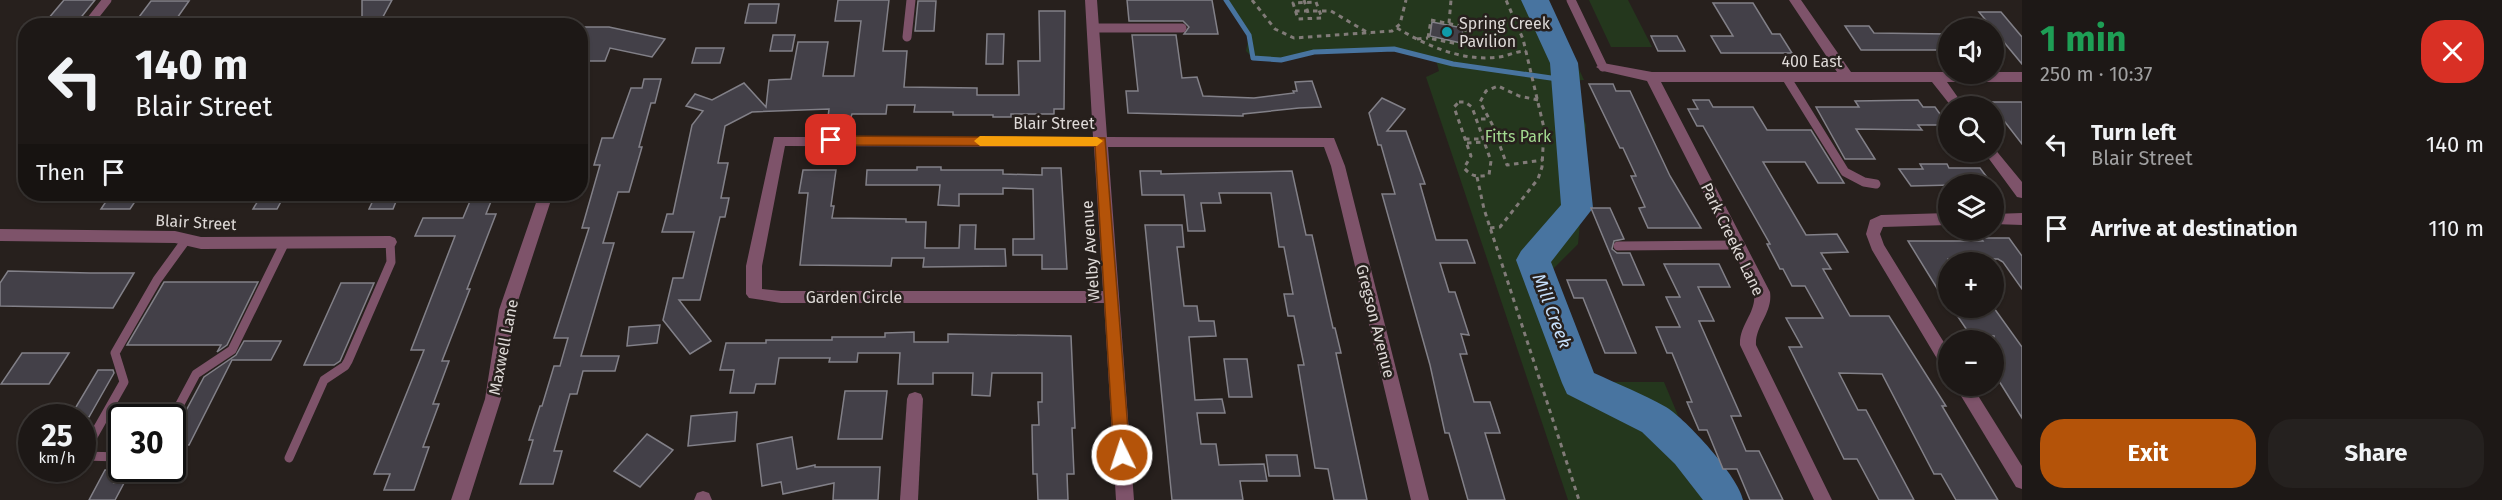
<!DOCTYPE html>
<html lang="en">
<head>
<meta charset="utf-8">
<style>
  body { margin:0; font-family:"Fira Sans",sans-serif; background:#25211f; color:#f1f3f6; height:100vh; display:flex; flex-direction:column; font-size:22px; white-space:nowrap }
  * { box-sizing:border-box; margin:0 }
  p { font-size:20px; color:#a0a0a1 }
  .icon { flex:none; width:33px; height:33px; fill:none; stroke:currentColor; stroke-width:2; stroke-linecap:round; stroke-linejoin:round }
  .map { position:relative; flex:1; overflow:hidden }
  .sheet { display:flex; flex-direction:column; background:#1d1816; width:480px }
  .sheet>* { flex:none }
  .guide { position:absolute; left:18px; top:18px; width:570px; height:183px; border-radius:24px; box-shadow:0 2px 4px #0004,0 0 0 2px #3b3735; background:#1d1816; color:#f1f3f6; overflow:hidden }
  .fabs { position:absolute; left:1938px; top:18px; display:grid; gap:12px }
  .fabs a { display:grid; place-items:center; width:66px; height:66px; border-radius:50%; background:#1d1816; box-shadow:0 2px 4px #0004,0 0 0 2px #3b3735; font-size:30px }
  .speed { position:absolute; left:18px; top:404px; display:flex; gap:12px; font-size:30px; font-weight:700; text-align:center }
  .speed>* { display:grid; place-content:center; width:78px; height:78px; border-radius:50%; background:#1d1816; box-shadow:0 2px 4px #0004,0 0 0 2px #3b3735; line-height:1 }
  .speed small { font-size:15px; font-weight:400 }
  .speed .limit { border:3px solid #111; border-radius:9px; background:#fff; color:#111 }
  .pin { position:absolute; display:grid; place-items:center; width:51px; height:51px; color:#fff; margin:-26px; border-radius:12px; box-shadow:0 3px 9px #0006 }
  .me { position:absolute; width:66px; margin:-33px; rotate:356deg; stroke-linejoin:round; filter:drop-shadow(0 0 4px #0008) }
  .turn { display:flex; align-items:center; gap:21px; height:126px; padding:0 18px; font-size:27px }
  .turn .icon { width:78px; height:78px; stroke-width:2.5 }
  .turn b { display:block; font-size:42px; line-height:51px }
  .then { display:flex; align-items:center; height:57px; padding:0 18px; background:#0003; gap:12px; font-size:22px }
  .round { display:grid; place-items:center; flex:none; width:63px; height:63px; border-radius:24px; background:#25211f }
  .head { display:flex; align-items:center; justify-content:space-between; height:102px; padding:0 18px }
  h1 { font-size:36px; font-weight:700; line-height:45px; color:#1e9e55 }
  .button { display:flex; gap:12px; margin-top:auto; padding:12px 18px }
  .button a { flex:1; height:69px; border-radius:24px; background:#b45309; color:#fff; font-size:24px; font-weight:700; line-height:69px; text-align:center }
  .button a+a { background:#25211f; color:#f1f3f6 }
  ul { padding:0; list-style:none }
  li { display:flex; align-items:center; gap:18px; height:84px; padding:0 18px }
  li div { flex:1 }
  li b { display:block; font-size:22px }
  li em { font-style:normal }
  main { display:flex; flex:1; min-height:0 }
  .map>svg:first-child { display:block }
</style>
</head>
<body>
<main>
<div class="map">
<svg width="2022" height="500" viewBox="0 0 2022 500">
  <rect width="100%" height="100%" fill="#27201d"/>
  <g fill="#24371d">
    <path d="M1226 0H1547L1584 80 1570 81 1586 125 1583 184 1591 202 1582 203 1578 244 1551 271 1587 370 1607 382H1664L1690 444 1736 500H1568L1426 77 1439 71 1436 60 1394 49 1314 52 1281 60 1253 58 1246 51 1249 35Z"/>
    <path d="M1589 0H1628L1652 47H1611Z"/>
  </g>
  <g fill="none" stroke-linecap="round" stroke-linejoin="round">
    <path stroke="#4874a0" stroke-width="5" d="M1226 0 1249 35 1253 58 1281 60 1314 52 1394 49 1453 64 1565 80"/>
    <path fill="#4874a0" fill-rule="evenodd" d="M1521 0H1549L1578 63 1593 208 1551 262 1594 373C1618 384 1643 394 1666 407 1686 419 1739 477 1743 500H1703L1675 464 1642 432 1567 394 1562 383 1516 260 1521 251 1561 205 1550 63Z"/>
  </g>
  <g fill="#434048" stroke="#828088" stroke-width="1.5">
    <path d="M64 0H95L74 26H42Z"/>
    <path d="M362 0H392L378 26H362Z"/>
    <path d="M838 0H889L883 51H907L904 87 977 88V95H1019L1018 61H1040L1039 11H1065L1064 109H1054V114H1011V117H993V115H953V112H914L915 105H887L886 114H852L851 117H828L829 109 752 112 725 126 718 163H728L721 198H729L725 217H720L700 300H679L711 341 690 354 663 320 673 278H683L694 232H662L667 214H673L692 125 703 111 686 106 695 94 712 100 744 83 766 107 769 80 791 79 798 42H828L823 76H854L861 21H835Z"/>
    <path d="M1127 0H1212L1218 34H1184L1189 27 1183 21H1129Z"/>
    <path d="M151 1H189L175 21H136Z"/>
    <path d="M918 1H936L934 31H915Z"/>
    <path d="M1713 3H1753L1772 34H1780L1792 53H1721L1711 36H1733Z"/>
    <path d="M749 4H779L776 23H745Z"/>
    <path d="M1979 12H2001L2022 37V64Z"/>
    <path d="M1432 22 1463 28 1461 43 1430 36Z"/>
    <path d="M1845 26H1869L1874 33 1948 34V50H1861Z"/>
    <path d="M580 27H609L665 39 652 57 610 48 605 61H580Z"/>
    <path d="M987 34H1004L1003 64H986Z"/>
    <path d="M773 35H795L792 51H770Z"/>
    <path d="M1132 35H1176L1182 78 1197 77 1203 96 1254 98 1294 93 1293 91H1297L1295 82 1312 81 1321 107 1299 108 1243 114V116L1128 113 1126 91H1138Z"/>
    <path d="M1651 36H1677L1685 51H1658Z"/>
    <path d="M696 48H724L720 63H692Z"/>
    <path d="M644 79H661L655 103H651L639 147H642L629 192H618L603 243H614L581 356H619L615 371H583L577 394H570L554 451H562L553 484H520L533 440H529L540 406H542L554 366H560L568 338H554L589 228H582L600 165H594L602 138H613L631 88H642Z"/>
    <path d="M1589 84H1613L1616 91H1630L1670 176 1701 228H1648L1639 208 1645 207 1631 176H1636L1623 148H1620Z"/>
    <path d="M1382 98 1405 109 1387 131H1406L1425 184H1420L1436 240H1467L1475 263H1440L1449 292H1455L1469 335 1461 334 1467 354H1460L1474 402H1490L1500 433H1485L1505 500H1468L1449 433H1445L1430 365 1382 194H1395L1381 145H1378L1369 113Z"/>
    <path d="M1693 100H1709L1713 107H1753L1767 130H1811L1844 183H1818L1805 162H1763L1806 235 1837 234 1848 252 1821 253 1831 269H1823L1850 316H1889L1946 406H1942L1998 500H1956L1941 474H1934L1882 374 1839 373 1858 410H1866L1914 500H1879L1857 459H1844L1789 347H1802L1786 318H1823L1805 286H1792L1783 269H1780L1767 244H1770L1703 126H1697L1688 109H1698Z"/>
    <path d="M1918 100 1923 107H1935L1948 125H1918L1922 130 1856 129 1875 159H1845L1816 107H1859L1855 101Z"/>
    <path d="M1985 102H2022V144L2005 122H2000L1994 113V106H1988Z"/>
    <path d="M1920 164H1947L1949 168H1980L1992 184 1911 186 1899 169H1923Z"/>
    <path d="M917 167H941V170H1003V174L1042 175V168H1061L1067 269H1042V255H1013V239H1034L1033 189 1003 188V194H959V206L938 205 940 185H866L867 170H917Z"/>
    <path d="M803 170H836L831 206H834L832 218 906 219V222H926L925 248H959L960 225H976L975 249H1005L1006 266 923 267 924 258H892L891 266 800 265 808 193H799Z"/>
    <path d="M1140 171H1161V174L1292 171 1306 235H1312L1333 328H1335L1341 353H1336L1367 500H1334L1328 469 1315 468 1298 365H1304L1294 316H1288L1284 294H1293L1284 247H1279L1271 193H1219L1221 203H1201L1205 231H1188L1184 195H1142Z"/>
    <path d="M111 194H140L130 209H101Z"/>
    <path d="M262 194H285L277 209H253Z"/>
    <path d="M376 194H399L393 209H369Z"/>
    <path d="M473 194H494L486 214H496L467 289H470L442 361H449L433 404H439L423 447H429L414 490H384L390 474H374L424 350H411L455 236H415L423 218H463Z"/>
    <path d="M1591 208H1610L1624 239 1614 241 1612 249 1617 253H1630L1644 285H1623Z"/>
    <path d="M1145 225H1182L1184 247H1177L1184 306H1197L1199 321H1214L1216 336 1189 337 1195 400 1222 399 1225 413H1197L1201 444H1216L1219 465 1264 464 1267 481H1240L1243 500H1172Z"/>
    <path d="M1981 238H2009L2022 256V289L2003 262 1998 259H1948V306L1908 241H1983Z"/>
    <path d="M1664 264H1719L1730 287H1698L1714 321H1699L1741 416H1731L1746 451H1759L1783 500H1750L1737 469H1723L1707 430H1699L1687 402H1692L1672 353H1667L1656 327H1680L1666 297H1680Z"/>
    <path d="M8 271 90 273H134L113 308 0 306V283Z"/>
    <path d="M1567 280H1606L1636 353H1605L1583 298H1574Z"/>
    <path d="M164 282H258L227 345 217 352 221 345H127Z"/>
    <path d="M341 283H374L340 361 334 365H304Z"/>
    <path d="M1952 308H1994L2022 347V418L1994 373V336H1971Z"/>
    <path d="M660 325 657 343 627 346 629 327Z"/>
    <path d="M914 332V342H948V334L1071 336 1075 428H1072L1074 474H1067L1068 500H1038L1037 474H1033L1032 425H1039L1038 402H1042V373H992L990 396 972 395 973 373H933V384H898L900 353H858L857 362H829L830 358H779L775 384H756L754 393H730L734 370H720L726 343H766V340H832V337H885V333Z"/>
    <path d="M244 341H281L271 360H232L189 445H172V437L204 377 236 355Z"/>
    <path d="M22 353H69L49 384H1Z"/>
    <path d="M1224 359H1247L1252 397H1229Z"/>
    <path d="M98 370H113L114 373 89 417H70Z"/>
    <path d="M845 391H887L882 439H838Z"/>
    <path d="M737 412 735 441 688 446 691 416Z"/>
    <path d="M647 434 673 450 640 487 614 471Z"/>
    <path d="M792 437 797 469 815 465V467H880L878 500H833L834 483 783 494 781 482 762 486 757 444Z"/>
    <path d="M1266 455H1297L1300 476H1269Z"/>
    <path d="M105 470H122L114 483H124L115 500H89Z"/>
  </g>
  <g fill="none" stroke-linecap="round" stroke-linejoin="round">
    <g stroke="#817b78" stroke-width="3" stroke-dasharray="4.5 4.5" stroke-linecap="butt">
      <path d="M1252 0 1275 29 1294 38 1392 31 1400 24 1406 0"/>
      <path d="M1304 0 1310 19"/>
      <path d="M1316 2 1322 18 1298 19 1293 3Z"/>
      <path d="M1295 11H1331L1370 34"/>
      <path d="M1431 20 1466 27 1463 45 1428 38Z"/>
      <path d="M1449 23 1451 0"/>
      <path d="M1397 28C1427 46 1463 62 1499 57 1508 56 1516 51 1526 51"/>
      <path d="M1417 39 1428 38"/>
      <path d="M1538 100 1519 96 1498 86 1486 91 1480 102 1492 124 1507 165 1543 160"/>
      <path d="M1459 102H1465L1472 107 1491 161 1489 175C1477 177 1472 177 1464 168L1471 156 1454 107Z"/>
      <path d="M1481 119H1489"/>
      <path d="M1465 139H1483"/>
      <path d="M1467 143 1485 142"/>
      <path d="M1477 177 1484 209 1579 500"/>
      <path d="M1490 228 1500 227 1538 179 1542 167 1544 128 1523 39 1506 0"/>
    </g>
    <g stroke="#7e536a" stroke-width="9">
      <path d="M1571 0 1603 67"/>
      <path d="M92 19 107 0"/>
      <path d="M1093 28H1182"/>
      <path d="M907 37 911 0"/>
      <path d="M1786 77 1845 172 1864 182 1876 184"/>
      <path d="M1618 246 1738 245"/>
      <path d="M172 419 196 374 232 350 285 242"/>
      <path d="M82 456 124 382 115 353 157 280 186 240"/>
      <path d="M82 456 122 457"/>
      <path d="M289 458 324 380 345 366 348 361 391 262 390 242"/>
    </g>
    <g fill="#7e536a" fill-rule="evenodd">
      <path d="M1085 0H1097L1107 137 1334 138 1345 166 1429 500H1411L1331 166 1324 147H1108L1134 500H1116L1104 303H781L749 298 746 294V266L774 137H1093ZM785 146 1094 147 1103 291H781L762 289V266Z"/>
      <path d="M1789 0H1801L1851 72H2022V82H1947L1964 106H1951L1932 82H1661L1770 292C1773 313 1755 325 1756 345L1832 500H1814L1740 345C1739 324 1757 313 1754 292L1647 81 1603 71 1596 67 1603 63 1652 72H1837Z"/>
      <path d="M1994 148 2022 182V198L2017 197 1984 152H1994Z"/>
      <path d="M539 194H553L515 310 501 399 469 500H451L485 399 499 310Z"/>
      <path d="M1948 213V225L1883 227 1880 234 1884 245 1948 349V369L1942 367 1872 250 1866 234 1870 220 1881 215Z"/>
      <path d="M2022 213V225L1994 224V214Z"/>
      <path d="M0 229 175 231 201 237 390 236 395 238 397 242 395 246 390 248 201 249 175 243 0 241Z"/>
      <path d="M1955 386H1972L2022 466V489L2016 487Z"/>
      <path d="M915 392 921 394 923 399 918 500H900L907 399 909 394Z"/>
      <path d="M703 491 709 493 712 500H694L697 493Z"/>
    </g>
  </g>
  <path fill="#b45309" stroke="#753606" stroke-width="1.5" d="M831 136 1105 138 1130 455 1127 460 1122 462 1116 460 1114 455 1095 146 831 145 825 140Z"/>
  <path fill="#f59e0b" d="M980 136 1097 137 1103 141 1097 146H980L974 141Z"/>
  <circle fill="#0f9aa8" stroke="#27201d" stroke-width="2" cx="1447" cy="32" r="6"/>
  <g text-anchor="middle" stroke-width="5" stroke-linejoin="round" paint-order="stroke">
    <g font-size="16" fill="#ded9d7" stroke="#27201d" text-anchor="start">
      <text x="1459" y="29">Spring Creek<tspan x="1459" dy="18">Pavilion</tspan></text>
    </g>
    <g font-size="16" fill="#ded9d7" stroke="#27201d">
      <text x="1812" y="67">400 East</text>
      <text x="1054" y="129">Blair Street</text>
      <text transform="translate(196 222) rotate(3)" y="6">Blair Street</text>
      <text transform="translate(1733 239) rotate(64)" y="6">Park Creeke Lane</text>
      <text transform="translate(1090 251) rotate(-94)" y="6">Welby Avenue</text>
      <text x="854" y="303">Garden Circle</text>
      <text transform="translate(1376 321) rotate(76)" y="6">Gregson Avenue</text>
      <text transform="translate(503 347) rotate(-79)" y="6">Maxwell Lane</text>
    </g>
    <g font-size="16" fill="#a3da90" stroke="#27201d">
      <text x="1518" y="142">Fitts Park</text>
    </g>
    <g font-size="18" font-style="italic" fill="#c5defa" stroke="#27201d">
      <text transform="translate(1552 311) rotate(69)" y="6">Mill Creek</text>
    </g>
  </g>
</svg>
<div class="fabs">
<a><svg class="icon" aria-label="sound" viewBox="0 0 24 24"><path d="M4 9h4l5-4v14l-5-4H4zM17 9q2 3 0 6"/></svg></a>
<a><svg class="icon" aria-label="search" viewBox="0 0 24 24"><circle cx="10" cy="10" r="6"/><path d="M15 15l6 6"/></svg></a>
<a><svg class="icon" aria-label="layers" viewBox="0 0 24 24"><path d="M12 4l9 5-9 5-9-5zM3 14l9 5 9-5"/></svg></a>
<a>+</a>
<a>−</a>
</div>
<div class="speed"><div>25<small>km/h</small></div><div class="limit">30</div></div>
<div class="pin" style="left:831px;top:140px;background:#d93025"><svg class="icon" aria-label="arrive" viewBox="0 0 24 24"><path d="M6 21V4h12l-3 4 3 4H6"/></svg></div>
<svg class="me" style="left:1122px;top:455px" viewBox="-20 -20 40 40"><circle r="17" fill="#b45309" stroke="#fff" stroke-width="3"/><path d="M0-11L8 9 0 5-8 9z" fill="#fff"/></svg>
<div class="guide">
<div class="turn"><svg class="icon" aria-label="left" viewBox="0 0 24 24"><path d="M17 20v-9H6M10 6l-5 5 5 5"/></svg><div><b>140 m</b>Blair Street</div></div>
<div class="then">Then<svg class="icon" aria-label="arrive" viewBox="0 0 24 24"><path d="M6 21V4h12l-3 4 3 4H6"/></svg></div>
</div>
</div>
<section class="sheet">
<div class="head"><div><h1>1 min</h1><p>250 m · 10:37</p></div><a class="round" style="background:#d93025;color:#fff"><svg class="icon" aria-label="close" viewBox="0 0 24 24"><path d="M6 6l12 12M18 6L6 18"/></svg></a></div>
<ul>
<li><svg class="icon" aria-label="left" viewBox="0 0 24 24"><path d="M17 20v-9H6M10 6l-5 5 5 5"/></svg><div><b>Turn left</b><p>Blair Street</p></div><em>140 m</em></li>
<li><svg class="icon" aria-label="arrive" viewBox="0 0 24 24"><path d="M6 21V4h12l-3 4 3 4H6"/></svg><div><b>Arrive at destination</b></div><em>110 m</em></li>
</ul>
<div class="button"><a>Exit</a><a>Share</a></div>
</section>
</main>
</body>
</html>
